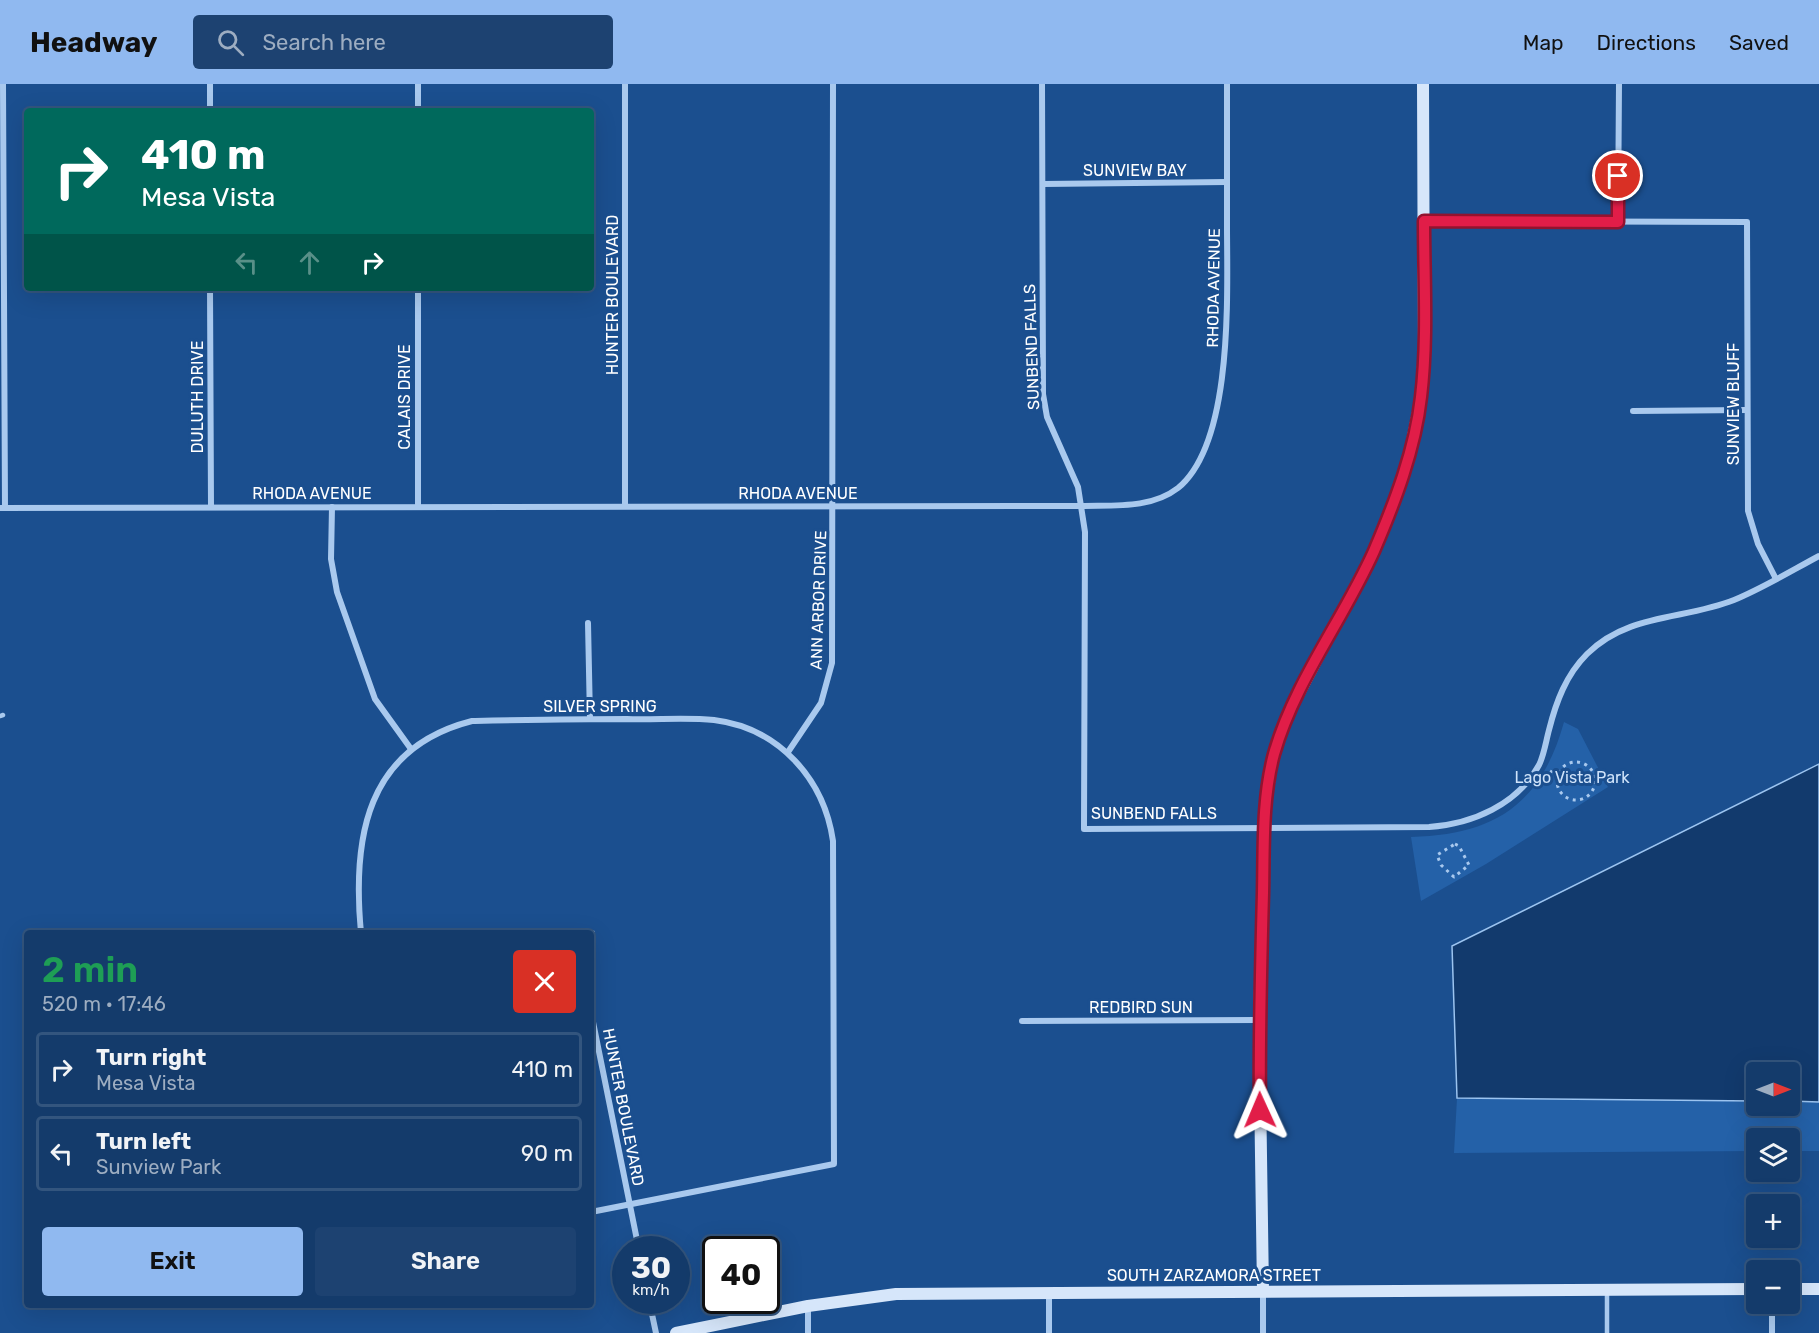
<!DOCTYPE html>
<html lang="en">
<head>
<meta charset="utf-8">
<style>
  body { margin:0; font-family:Rubik,sans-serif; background:#1d4271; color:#f1f3f6; height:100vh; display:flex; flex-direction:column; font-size:22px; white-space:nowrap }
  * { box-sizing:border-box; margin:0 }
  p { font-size:20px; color:#9dadc1 }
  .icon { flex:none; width:33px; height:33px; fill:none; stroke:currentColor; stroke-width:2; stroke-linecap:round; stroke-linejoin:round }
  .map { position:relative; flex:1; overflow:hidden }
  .panel { position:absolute; left:24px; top:846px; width:570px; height:378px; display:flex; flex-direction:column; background:#143b6b; border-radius:6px; box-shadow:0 6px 24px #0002,0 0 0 2px #33557e }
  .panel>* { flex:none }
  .guide { position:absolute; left:24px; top:24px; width:570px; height:183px; border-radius:6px; box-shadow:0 6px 24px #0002,0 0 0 2px #33557e; background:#00695c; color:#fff; overflow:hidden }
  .needle { width:39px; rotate:90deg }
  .fabs { position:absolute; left:1746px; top:978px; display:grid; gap:12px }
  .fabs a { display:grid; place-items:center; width:54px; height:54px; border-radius:6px; background:#143b6b; box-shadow:0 6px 24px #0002,0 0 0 2px #33557e; font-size:30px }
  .speed { position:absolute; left:612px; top:1152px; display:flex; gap:12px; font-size:30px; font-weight:700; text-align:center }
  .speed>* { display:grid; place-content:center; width:78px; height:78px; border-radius:50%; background:#143b6b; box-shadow:0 6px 24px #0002,0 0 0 2px #33557e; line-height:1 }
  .speed small { font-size:15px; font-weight:400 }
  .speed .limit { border:3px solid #111; border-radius:9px; background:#fff; color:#111 }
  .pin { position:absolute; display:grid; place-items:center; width:51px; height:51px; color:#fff; margin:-26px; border:3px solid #fff; border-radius:50%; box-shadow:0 2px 6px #0007 }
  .me { position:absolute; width:66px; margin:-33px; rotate:359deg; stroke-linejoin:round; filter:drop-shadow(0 0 4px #0008) }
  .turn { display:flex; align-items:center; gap:21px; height:126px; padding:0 18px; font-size:27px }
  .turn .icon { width:78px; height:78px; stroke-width:2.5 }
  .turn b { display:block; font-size:42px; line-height:51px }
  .lanes { display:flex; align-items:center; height:57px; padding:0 18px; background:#0003; justify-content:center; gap:30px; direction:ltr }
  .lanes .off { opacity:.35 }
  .round { display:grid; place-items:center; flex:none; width:63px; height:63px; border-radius:6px; background:#1d4271 }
  .overview { display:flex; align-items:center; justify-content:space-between; height:102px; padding:0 18px }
  h1 { font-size:36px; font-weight:600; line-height:45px; color:#1e9e55 }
  .primary-button { display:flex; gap:12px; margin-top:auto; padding:12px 18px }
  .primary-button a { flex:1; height:69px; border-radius:6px; background:#90b9f0; color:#111; font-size:24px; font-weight:600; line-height:69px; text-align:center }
  .primary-button a+a { background:#1d4271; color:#f1f3f6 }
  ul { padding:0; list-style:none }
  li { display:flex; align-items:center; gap:18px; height:75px; margin:0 12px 9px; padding:0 6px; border:3px solid #33557e; border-radius:6px }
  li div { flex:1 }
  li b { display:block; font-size:22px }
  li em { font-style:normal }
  header { display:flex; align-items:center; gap:36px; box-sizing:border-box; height:84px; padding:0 30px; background:#90b9f0; color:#111 }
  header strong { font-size:28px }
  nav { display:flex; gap:33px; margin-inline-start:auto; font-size:21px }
  .search { width:420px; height:54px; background:#1d4271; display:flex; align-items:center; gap:15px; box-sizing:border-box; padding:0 21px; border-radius:6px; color:#9dadc1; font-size:22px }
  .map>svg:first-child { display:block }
</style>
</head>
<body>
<header>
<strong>Headway</strong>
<div class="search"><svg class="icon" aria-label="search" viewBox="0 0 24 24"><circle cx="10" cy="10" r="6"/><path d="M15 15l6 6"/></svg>Search here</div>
<nav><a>Map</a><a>Directions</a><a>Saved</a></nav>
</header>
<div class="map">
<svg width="1819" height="1249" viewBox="0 0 1819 1249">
  <rect width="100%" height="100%" fill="#1b4f8f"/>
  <g fill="#2461a8">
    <path d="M1564 638 1578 645 1608 703 1486 780 1421 817 1411 753C1494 751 1541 721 1564 638Z"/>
    <path d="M1457 1014 1756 1017V1022H1790V1017L1819 1018V1067H1790V1054H1756V1067L1454 1069Z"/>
  </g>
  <path fill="#123a6d" stroke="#9cc4f0" stroke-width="1.5" d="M1819 680V1018L1790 1017V988H1756V1017L1457 1014 1452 862Z"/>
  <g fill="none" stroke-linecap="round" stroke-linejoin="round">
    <g stroke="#a9c9ee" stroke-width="3" stroke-dasharray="3 4.5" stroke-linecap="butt">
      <circle cx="1576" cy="697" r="19"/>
      <path d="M1550 687 1558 692"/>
      <path d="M1455 760 1459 762 1469 781 1454 793 1441 781 1437 771Z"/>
    </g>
    <g stroke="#a9c9ee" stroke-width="4.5">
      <path d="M0 632 3 631"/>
      <path d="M1607 1208V1249"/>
    </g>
    <g stroke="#a9c9ee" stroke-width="6">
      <path d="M3 0 5 424"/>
      <path d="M210 0V27"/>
      <path d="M625 0V422"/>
      <path d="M1042 0 1043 310 1047 333 1078 403 1085 448 1084 745 1429 743C1472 740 1517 721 1539 681 1544 671 1546 657 1549 646 1556 618 1566 591 1587 570 1628 529 1684 536 1734 516 1763 504 1791 487 1819 472"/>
      <path d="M418 27V0"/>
      <path d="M1043 100 1227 98"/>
      <path d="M1423 137 1747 138 1748 427 1758 460 1776 495"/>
      <path d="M1618 138 1619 0"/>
      <path d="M210 204 211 423"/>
      <path d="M1633 327 1747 326"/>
      <path d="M332 423 331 475 337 508 375 615 411 665"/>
      <path d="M418 423V204"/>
      <path d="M0 424 1081 422C1114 421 1151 425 1178 404 1234 358 1227 208 1227 141 1227 94 1227 47 1227 0"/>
      <path d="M588 539 590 635"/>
      <path d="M788 668 821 619 832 579 833 0"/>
      <path d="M361 849C352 754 366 664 472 637 524 636 575 635 627 635 656 636 686 633 714 636 779 644 824 695 833 757L834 1080 591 1128"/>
      <path d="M592 849V933L639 1166"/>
      <path d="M1022 937 1258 936"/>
      <path d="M27 958V959"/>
      <path d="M1049 1208V1249"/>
      <path d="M1263 1208V1249"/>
      <path d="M649 1216 656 1249"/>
      <path d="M1772 1220V1249"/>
      <path d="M808 1223V1249"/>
    </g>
    <g stroke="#d6e6fa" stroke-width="12">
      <path d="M1790 1205H1819"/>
      <path d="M1263 1207 1259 936 1266 717 1273 674 1288 630 1373 469 1400 403 1409 372 1421 314 1424 265 1423 0"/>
      <path d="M676 1249 808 1222 896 1210 1756 1205"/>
    </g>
  </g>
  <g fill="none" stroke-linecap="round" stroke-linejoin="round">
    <defs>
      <path id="route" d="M1260 1026C1259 954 1261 881 1263 809 1264 763 1262 715 1274 670 1295 597 1343 536 1374 467 1395 418 1415 366 1421 313 1428 255 1424 195 1424 137L1618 138V92"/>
    </defs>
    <use href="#route" stroke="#92132f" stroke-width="15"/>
    <use href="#route" stroke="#e11d48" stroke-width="10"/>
  </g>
  <g text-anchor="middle" stroke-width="6" stroke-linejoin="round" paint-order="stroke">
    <g font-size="16" fill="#fff" stroke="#1b4f8f">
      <text x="1135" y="92">SUNVIEW BAY</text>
      <text transform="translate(1213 204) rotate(-89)" y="6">RHODA AVENUE</text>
      <text transform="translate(612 211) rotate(-90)" y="6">HUNTER BOULEVARD</text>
      <text transform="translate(1031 263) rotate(-92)" y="6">SUNBEND FALLS</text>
      <text transform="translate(197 313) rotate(-90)" y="6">DULUTH DRIVE</text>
      <text transform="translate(404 313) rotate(-90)" y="6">CALAIS DRIVE</text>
      <text transform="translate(1733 320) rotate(-90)" y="6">SUNVIEW BLUFF</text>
      <text x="312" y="415">RHODA AVENUE</text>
      <text x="798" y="415">RHODA AVENUE</text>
      <text transform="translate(818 516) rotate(-88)" y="6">ANN ARBOR DRIVE</text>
      <text x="600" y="628">SILVER SPRING</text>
      <text x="1154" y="735">SUNBEND FALLS</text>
      <text x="1141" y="929">REDBIRD SUN</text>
      <text transform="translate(624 1023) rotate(79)" y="6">HUNTER BOULEVARD</text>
      <text x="1214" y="1197">SOUTH ZARZAMORA STREET</text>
    </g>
    <g font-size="16" fill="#cfe3fa" stroke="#1b4f8f">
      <text x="1572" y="699">Lago Vista Park</text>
    </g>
  </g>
</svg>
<div class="fabs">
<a><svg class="needle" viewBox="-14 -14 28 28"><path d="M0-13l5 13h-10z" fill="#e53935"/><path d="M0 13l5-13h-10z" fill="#9dadc1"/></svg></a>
<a><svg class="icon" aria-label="layers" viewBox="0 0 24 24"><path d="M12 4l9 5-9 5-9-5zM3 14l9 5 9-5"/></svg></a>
<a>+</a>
<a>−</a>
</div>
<div class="speed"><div>30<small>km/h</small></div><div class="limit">40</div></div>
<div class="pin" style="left:1618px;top:92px;background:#d93025"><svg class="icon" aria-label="arrive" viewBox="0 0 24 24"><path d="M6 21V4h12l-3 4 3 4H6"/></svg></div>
<svg class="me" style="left:1260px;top:1026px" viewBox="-20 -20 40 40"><path d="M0-17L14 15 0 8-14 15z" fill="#e11d48" stroke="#fff" stroke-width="4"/></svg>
<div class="guide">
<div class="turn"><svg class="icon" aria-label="right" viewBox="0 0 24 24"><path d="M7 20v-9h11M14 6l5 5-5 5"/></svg><div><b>410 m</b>Mesa Vista</div></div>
<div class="lanes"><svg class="icon off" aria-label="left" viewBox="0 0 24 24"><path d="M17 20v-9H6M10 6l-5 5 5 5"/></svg><svg class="icon off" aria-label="ahead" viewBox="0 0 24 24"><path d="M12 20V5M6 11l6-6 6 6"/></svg><svg class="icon" aria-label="right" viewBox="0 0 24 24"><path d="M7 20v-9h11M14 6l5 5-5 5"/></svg></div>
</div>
<section class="panel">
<div class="overview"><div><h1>2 min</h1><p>520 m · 17:46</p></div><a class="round" style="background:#d93025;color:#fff"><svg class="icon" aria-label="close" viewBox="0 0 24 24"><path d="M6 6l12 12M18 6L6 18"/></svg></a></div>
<ul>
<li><svg class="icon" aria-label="right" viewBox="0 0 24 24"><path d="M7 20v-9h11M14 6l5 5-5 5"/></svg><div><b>Turn right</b><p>Mesa Vista</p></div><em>410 m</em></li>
<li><svg class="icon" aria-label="left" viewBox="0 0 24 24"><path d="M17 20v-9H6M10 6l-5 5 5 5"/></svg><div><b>Turn left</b><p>Sunview Park</p></div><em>90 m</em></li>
</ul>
<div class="primary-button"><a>Exit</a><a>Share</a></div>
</section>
</div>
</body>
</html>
